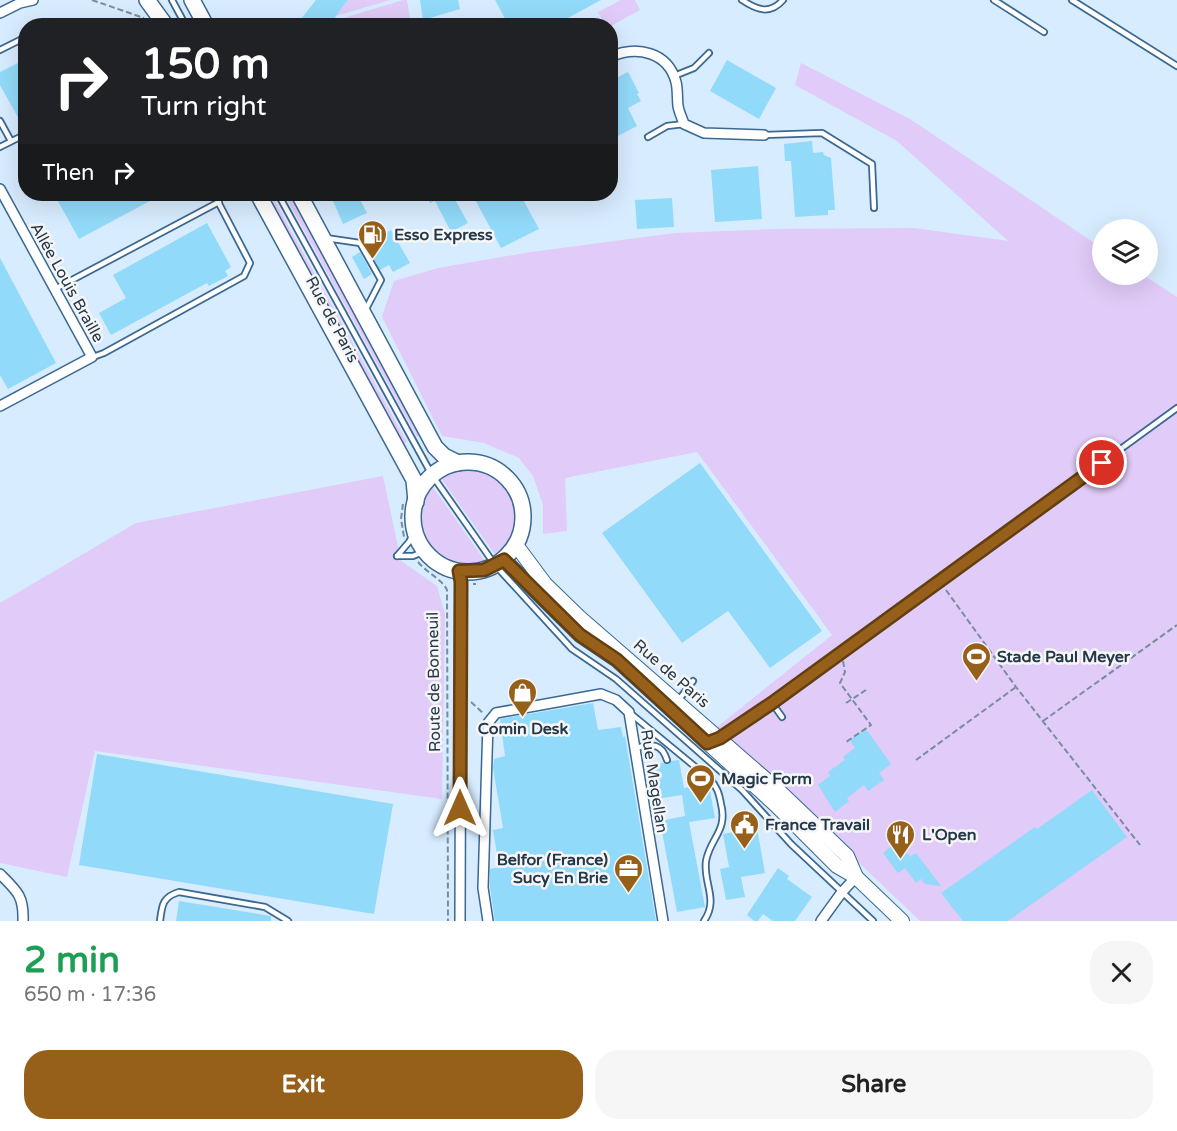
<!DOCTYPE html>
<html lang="en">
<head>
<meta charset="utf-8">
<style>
  body { margin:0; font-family:"Varela Round",sans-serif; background:#f6f6f6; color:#222; height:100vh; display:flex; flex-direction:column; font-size:22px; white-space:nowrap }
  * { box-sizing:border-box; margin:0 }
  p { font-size:20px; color:#767676 }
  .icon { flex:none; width:33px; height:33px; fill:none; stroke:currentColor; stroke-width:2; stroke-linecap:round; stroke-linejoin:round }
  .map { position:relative; height:921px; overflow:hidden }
  .panel { display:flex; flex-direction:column; background:#fff; flex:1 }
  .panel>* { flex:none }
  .top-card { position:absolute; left:18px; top:18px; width:600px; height:183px; border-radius:24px; box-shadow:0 6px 24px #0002; background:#202124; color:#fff; overflow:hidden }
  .buttons { position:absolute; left:1092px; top:219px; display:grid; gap:12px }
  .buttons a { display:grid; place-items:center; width:66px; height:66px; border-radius:50%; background:#fff; box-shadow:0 6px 24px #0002; font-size:30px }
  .pin { position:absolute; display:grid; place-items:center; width:51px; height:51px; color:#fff; margin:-26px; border:3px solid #fff; border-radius:50%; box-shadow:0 2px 6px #0007 }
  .me { position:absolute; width:66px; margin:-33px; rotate:0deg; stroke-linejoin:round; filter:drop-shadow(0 0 4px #0008) }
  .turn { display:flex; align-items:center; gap:21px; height:126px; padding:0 24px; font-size:27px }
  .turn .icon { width:78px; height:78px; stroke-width:2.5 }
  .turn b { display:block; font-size:42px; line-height:51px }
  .then { display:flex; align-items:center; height:57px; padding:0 24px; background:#0003; gap:12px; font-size:22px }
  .round { display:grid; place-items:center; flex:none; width:63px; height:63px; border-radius:24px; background:#f6f6f6 }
  .summary { display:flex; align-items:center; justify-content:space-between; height:102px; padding:0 24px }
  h1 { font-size:36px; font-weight:800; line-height:45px; color:#1e9e55 }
  .button { display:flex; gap:12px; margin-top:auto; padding:12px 24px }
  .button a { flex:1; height:69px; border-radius:24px; background:#97601a; color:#fff; font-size:24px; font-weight:800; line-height:69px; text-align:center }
  .button a+a { background:#f6f6f6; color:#222 }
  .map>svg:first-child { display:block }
</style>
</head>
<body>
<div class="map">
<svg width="1177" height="921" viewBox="0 0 1177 921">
  <rect width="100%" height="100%" fill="#d8ecff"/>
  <g fill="#e1cbf8">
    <path d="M348 0H390L336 16 335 14 338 13Z"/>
    <path d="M403 0H407L411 25H345L341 22H338L337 20Z"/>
    <path d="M621 0H635L640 10 611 26 605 25 598 12Z"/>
    <path d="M801 63 910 119 1102 248V274L1143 275 1177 297V921H920L717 727 832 635 697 452 565 478 567 531 543 534V505L533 476 519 458 484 443 442 436 382 317 394 281 438 268 531 252 675 233 775 229 914 228 1008 241 897 141 795 85Z"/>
    <path d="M264 194H271L407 442 401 445Z"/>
    <path d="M284 194H292L422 433 417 437Z"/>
    <path d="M476 469C519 481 530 527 496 556L441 478 459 470Z"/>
    <path d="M383 476 401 561 437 586 445 614 442 799 95 751 67 877 0 863V603L136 523Z"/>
    <path d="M432 486 485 561C440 575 398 522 432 486Z"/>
  </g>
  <g fill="#92daf9">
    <path d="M316 0H348L335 17 345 26H311L309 21 297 24Z"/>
    <path d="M420 0H458L460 9 423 20Z"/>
    <path d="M495 0H601L553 26H509Z"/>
    <path d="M26 59V118L20 121 0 85V72Z"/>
    <path d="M727 60 776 88 759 119 710 91Z"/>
    <path d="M628 72 639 93 637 94 641 101 628 108 637 126 610 140V81Z"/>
    <path d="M812 141 813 153 823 152 824 155 831 158 835 210H828V215L795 217 791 161H785L784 144Z"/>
    <path d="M758 166 762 219 715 222 711 170Z"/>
    <path d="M54 194H163L79 239Z"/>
    <path d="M348 194H357L367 213 343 224 333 201Z"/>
    <path d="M425 194H452L468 223 451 232 435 201 430 203Z"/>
    <path d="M472 194H520L539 229 501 248Z"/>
    <path d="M672 198 674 227 637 229 635 200Z"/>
    <path d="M207 223 231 267 225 271 228 276 209 286 207 283 111 335 99 313 126 298 113 275Z"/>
    <path d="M391 230 410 263 393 272 389 265 380 270 368 248 377 243 375 239Z"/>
    <path d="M360 252 372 274 364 279 352 257Z"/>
    <path d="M0 258 56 363 8 389 0 375Z"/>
    <path d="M700 463 822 631 770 668 728 611 682 643 602 533Z"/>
    <path d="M593 703 598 730 621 727 623 737 625 736 656 921H495L490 888V869L499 867 493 830 503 828 493 768 494 759 505 756 500 719Z"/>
    <path d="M866 729 891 764 879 773 884 780 868 791 864 785 847 798 849 801 835 812 818 785 830 776 828 772 845 760 843 757 855 748 850 740Z"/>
    <path d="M97 754 393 804 374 914 79 865Z"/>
    <path d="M679 760 684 788 708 784 709 785 715 818 689 822 705 907 677 912 660 821 685 816 682 795 656 799 651 765 663 763 668 764 671 761Z"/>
    <path d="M1092 790 1127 837 1008 921H963L941 893 1035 827 1037 829Z"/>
    <path d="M757 828 765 873 741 877 745 897 726 900 720 869 729 867 723 834Z"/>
    <path d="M898 841 910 857 916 853 941 886 925 884 921 879 916 883 905 868 898 873 883 853Z"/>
    <path d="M778 868 789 876 787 879 812 897 795 921H773L763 914 758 921H754L747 915Z"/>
    <path d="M179 901 271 916V921H176Z"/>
  </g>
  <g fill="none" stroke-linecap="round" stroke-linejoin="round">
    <defs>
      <g id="lane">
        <path d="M172 0 186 26"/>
        <path d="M742 0C757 10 770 15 783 0"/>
        <path d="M994 0 1044 32"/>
        <path d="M1072 0 1177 66"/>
        <path d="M46 26 50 23"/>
        <path d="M0 50 26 37"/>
        <path d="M674 76 694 68 709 53"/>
        <path d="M0 121 11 141"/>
        <path d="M764 135 822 133 872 164 874 208"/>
        <path d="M648 137 667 126 684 124"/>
        <path d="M0 147 26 134"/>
        <path d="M278 194 432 475 495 565 572 649 616 679 742 790 791 844 873 921"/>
        <path d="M326 238 360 243 381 280 366 309"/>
        <path d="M55 289 219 202"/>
        <path d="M93 357 104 353 244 276 250 263 214 194"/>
        <path d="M397 556 409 542 415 531"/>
        <path d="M397 556H413L425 551"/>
        <path d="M678 701 693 681"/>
        <path d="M772 703 782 717"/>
        <path d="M630 713 710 779C717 787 719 793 721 804 728 831 710 838 706 861 703 884 719 899 704 921"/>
        <path d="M720 738 772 703 1177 408"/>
        <path d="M635 748C650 745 661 741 667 760"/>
        <path d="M160 921C162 906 162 897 179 892L265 907 288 921"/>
      </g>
      <g id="street">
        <path d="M0 13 20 3 33 0"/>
        <path d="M610 57C637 45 668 52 676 82 678 90 677 98 678 106 679 112 682 118 684 124L704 133 764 135"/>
        <path d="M0 189 92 357 0 406"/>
        <path d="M459 571 461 583 460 921"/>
        <path d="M0 874C17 891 24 896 23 921"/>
        <path d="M488 921 483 888 488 723 496 713 601 694 616 700 629 712 663 921"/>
        <path d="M821 921 842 892 856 877"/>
      </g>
      <g id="secondary">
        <path d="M516 545 545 584 579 617 779 791 847 856 856 877"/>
        <path d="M504 560 580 635 617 660 777 806 837 866 856 877 902 921"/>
      </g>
      <g id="primary">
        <path d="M147 0 166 26"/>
        <path d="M192 0 206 26"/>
        <path d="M258 194 414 480 416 502"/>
        <path d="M299 194 435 447 444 456 458 463"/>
        <circle cx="468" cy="517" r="55"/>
      </g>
    </defs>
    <use href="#lane" stroke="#3a6891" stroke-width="8"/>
    <use href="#street" stroke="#3a6891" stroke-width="12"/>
    <use href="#secondary" stroke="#3a6891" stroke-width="16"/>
    <use href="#primary" stroke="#3a6891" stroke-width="18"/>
    <g stroke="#798da0" stroke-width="2" stroke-dasharray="6 3" stroke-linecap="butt">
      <path d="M92 0 144 18"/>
      <path d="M403 504 401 519 404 537"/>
      <path d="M418 562C427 573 443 580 447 590L448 921"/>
      <path d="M473 584H476"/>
      <path d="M946 590 1016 687 1140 845"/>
      <path d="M843 661 845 672 840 683 871 725 846 742"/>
      <path d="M471 702 484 714"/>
      <path d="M846 703 866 690"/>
      <path d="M1043 721 1177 625"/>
      <path d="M916 760 1016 687"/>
    </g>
    <use href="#lane" stroke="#fff" stroke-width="4.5"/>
    <use href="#street" stroke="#fff" stroke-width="9"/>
    <use href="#secondary" stroke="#fff" stroke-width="14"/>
    <use href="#primary" stroke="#fff" stroke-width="15"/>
  </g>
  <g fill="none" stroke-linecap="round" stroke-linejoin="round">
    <defs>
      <path id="route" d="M460 808 461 582 459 571 484 570 504 560 580 635 617 660 707 743 720 738 772 703 1102 463"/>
    </defs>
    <use href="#route" stroke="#623e11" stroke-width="15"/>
    <use href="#route" stroke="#97601a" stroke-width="10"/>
  </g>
  <defs>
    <symbol id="fuel-pin" viewBox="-11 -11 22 30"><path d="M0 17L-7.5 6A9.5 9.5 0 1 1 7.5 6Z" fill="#97601a" stroke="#f6f6f6"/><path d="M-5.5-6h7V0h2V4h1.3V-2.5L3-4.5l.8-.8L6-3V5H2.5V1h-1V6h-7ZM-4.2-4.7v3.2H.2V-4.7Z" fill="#fff"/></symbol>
    <symbol id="stadium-pin" viewBox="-11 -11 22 30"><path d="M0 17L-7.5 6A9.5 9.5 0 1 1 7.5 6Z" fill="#97601a" stroke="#f6f6f6"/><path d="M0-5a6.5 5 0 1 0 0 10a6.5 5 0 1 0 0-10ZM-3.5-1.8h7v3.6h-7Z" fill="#fff"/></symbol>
    <symbol id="shop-pin" viewBox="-11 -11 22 30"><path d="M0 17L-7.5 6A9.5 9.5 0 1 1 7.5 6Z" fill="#97601a" stroke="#f6f6f6"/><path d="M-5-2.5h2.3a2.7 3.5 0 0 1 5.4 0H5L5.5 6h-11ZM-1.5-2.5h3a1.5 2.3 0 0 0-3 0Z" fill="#fff"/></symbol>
    <symbol id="civic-pin" viewBox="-11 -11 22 30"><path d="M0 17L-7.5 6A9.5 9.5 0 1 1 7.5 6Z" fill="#97601a" stroke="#f6f6f6"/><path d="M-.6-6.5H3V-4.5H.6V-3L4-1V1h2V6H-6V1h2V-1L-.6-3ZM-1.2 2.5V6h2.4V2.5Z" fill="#fff"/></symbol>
    <symbol id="restaurant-pin" viewBox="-11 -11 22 30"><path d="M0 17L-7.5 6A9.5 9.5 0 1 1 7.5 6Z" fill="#97601a" stroke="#f6f6f6"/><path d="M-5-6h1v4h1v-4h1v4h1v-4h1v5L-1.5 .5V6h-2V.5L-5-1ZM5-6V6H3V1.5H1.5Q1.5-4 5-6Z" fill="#fff"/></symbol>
    <symbol id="office-pin" viewBox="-11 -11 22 30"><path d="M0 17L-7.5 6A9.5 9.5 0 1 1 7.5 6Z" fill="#97601a" stroke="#f6f6f6"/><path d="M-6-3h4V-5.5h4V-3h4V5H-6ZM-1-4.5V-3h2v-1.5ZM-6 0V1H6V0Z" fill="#fff"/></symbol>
  </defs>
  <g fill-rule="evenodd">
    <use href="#fuel-pin" x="356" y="218" width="33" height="45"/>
    <use href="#stadium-pin" x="960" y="640" width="33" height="45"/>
    <use href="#shop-pin" x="506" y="676" width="33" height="45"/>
    <use href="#stadium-pin" x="684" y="762" width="33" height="45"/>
    <use href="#civic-pin" x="728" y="808" width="33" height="45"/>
    <use href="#restaurant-pin" x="884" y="818" width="33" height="45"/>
    <use href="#office-pin" x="612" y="852" width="33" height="45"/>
  </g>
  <g text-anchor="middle" stroke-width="5" stroke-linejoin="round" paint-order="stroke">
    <g font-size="16" font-weight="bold" fill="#24384b" stroke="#f6f6f6" text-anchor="start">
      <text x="394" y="240">Esso Express</text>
      <text x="997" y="662">Stade Paul Meyer</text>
      <text x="523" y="734" text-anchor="middle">Comin Desk</text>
      <text x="721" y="784">Magic Form</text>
      <text x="765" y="830">France Travail</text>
      <text x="922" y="840">L'Open</text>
      <text x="608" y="865" text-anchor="end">Belfor (France)<tspan x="608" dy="18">Sucy En Brie</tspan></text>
    </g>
    <g font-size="16" fill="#24384b" stroke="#f6f6f6">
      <text transform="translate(68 282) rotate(61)" y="6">Allée Louis Braille</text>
      <text transform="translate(333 319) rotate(62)" y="6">Rue de Paris</text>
      <text transform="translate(672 673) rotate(41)" y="6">Rue de Paris</text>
      <text transform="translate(433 682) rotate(-91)" y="6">Route de Bonneuil</text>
      <text transform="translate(655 781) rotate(81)" y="6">Rue Magellan</text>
    </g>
  </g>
</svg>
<div class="buttons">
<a><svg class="icon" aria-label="layers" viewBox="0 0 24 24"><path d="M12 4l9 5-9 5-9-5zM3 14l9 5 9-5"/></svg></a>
</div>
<div class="pin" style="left:1102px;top:463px;background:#d93025"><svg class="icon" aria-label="arrive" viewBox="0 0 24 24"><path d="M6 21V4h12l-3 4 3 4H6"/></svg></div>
<svg class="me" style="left:460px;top:808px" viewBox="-20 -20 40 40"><path d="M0-17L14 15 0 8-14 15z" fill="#97601a" stroke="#fff" stroke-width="4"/></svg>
<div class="top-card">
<div class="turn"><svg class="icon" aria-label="right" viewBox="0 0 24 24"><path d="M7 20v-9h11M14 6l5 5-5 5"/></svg><div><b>150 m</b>Turn right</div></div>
<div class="then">Then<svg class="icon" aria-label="right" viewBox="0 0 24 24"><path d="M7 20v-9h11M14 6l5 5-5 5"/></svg></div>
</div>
</div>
<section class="panel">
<div class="summary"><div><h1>2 min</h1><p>650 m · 17:36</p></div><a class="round"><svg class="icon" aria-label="close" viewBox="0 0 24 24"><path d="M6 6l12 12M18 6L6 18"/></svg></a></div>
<div class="button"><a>Exit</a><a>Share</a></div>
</section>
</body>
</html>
